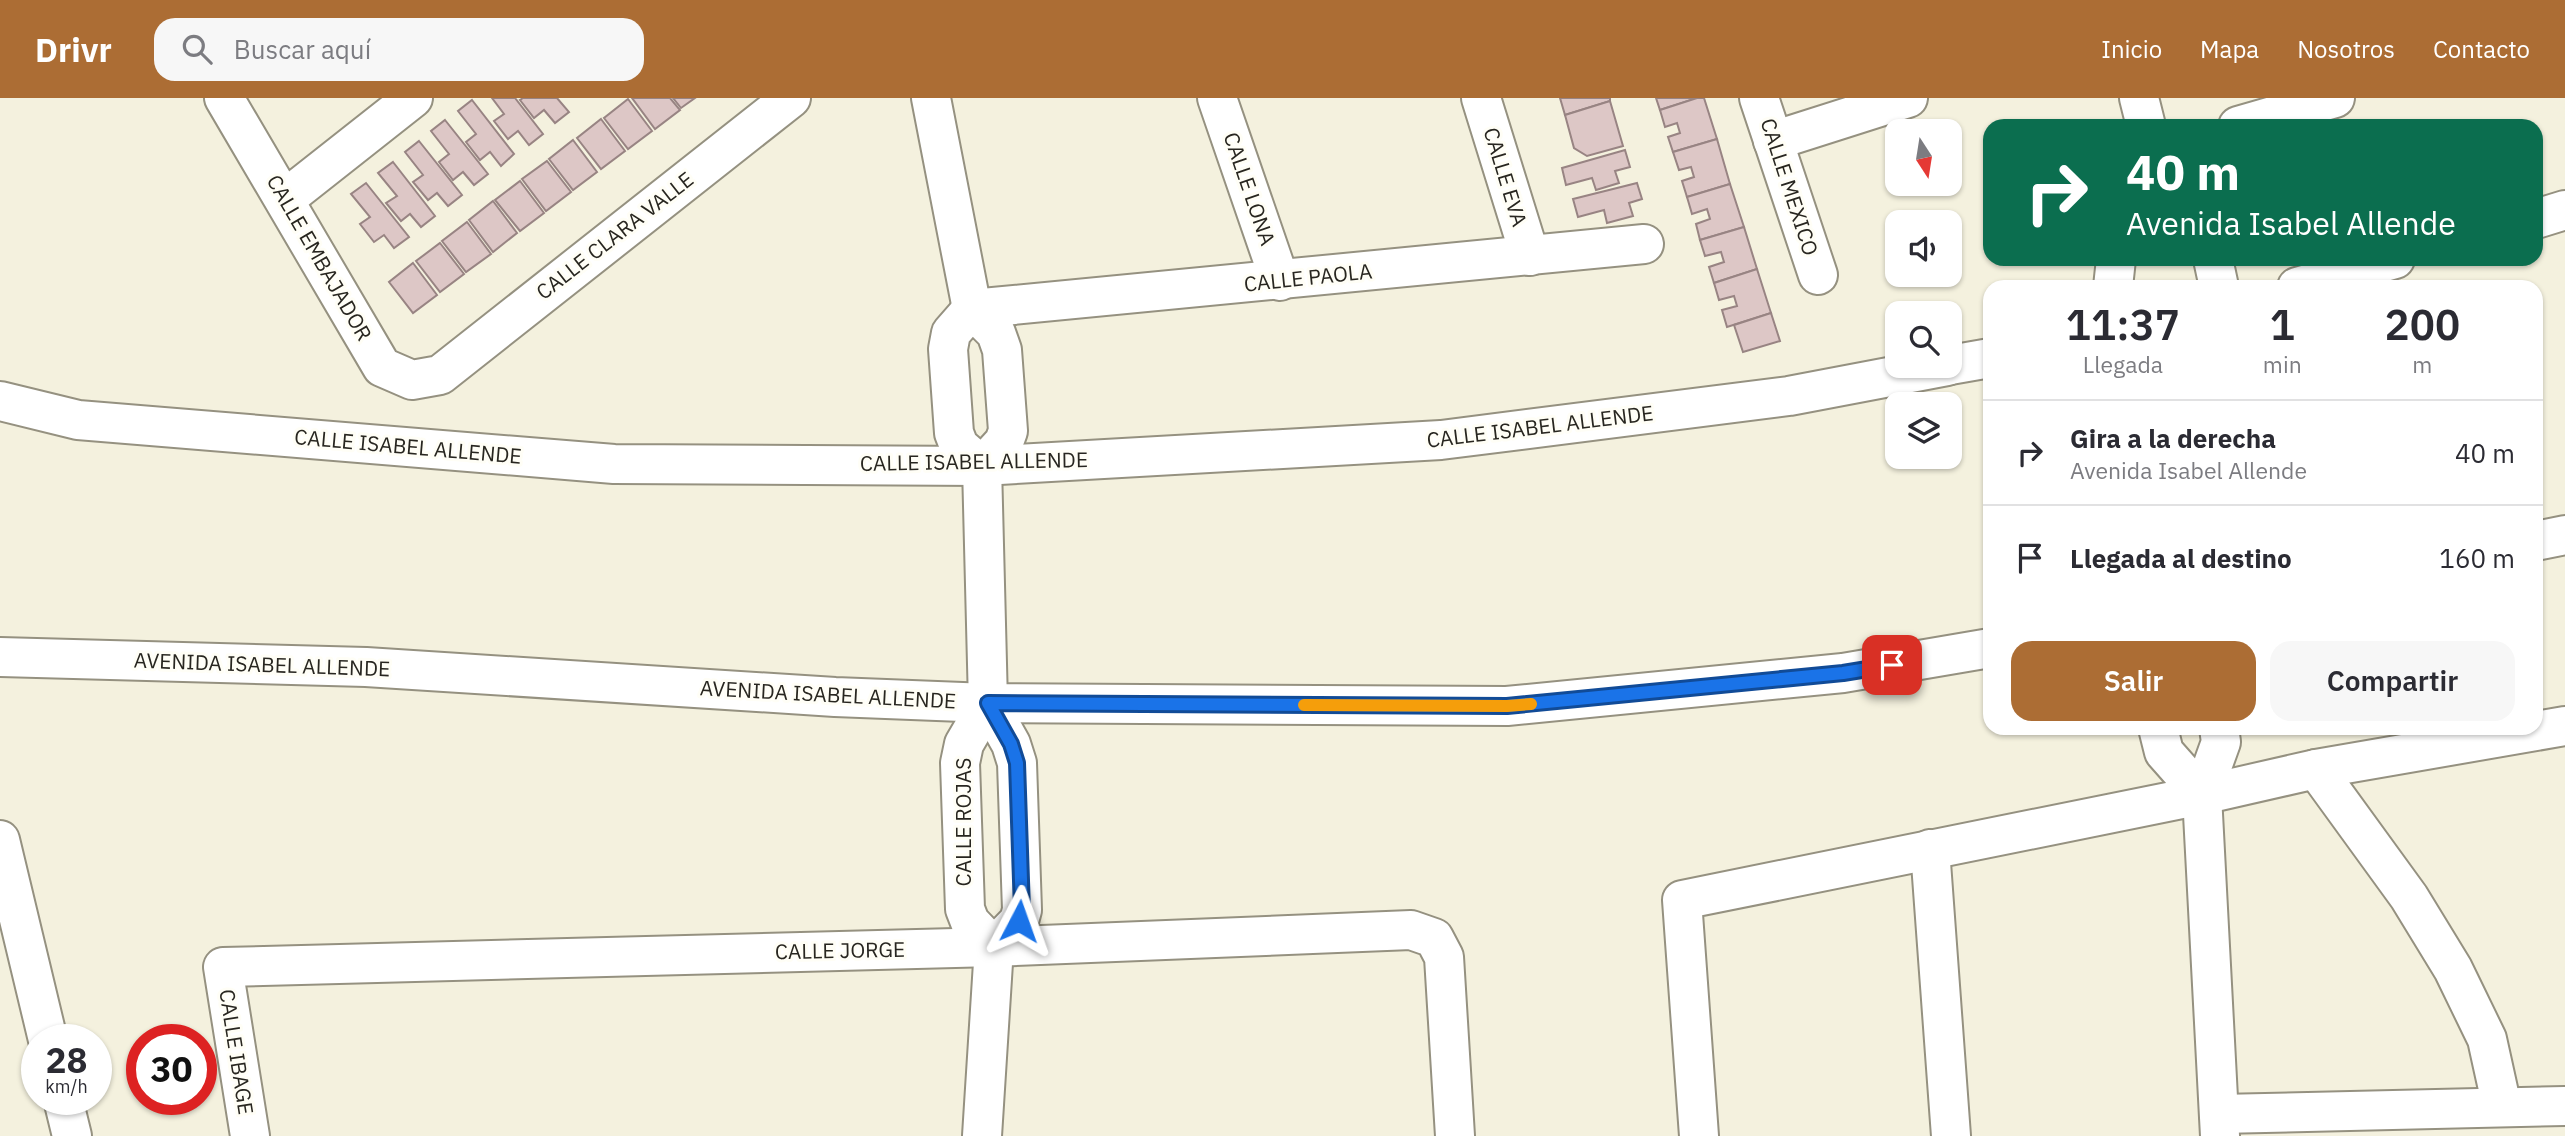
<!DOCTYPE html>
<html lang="es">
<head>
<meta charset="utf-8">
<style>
  body { margin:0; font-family:"IBM Plex Sans",sans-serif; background:#f7f7f7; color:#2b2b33; height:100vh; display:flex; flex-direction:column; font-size:26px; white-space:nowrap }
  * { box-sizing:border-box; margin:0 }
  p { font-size:23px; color:#7c7c81 }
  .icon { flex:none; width:38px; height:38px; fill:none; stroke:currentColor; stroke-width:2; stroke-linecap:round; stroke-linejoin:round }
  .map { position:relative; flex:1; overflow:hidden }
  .panel { position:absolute; left:1983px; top:182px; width:560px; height:455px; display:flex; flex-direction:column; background:#fff; border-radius:21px; box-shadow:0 2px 5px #0004 }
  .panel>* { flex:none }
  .hud { position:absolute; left:1983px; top:21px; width:560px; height:147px; border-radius:21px; box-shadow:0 2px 5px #0004; background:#0b6e4f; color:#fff; overflow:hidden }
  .needle { width:46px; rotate:168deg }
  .tools { position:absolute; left:1885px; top:21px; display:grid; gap:14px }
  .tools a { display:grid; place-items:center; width:77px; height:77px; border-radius:14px; background:#fff; box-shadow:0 2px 5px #0004; font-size:35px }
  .speed { position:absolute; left:21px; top:926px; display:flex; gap:14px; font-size:35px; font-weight:700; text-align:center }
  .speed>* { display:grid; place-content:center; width:91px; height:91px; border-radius:50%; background:#fff; box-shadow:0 2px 5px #0004; line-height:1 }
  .speed small { font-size:18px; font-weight:400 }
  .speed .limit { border:10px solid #d22; background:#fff; color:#111 }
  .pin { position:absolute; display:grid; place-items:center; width:60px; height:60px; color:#fff; margin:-30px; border-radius:14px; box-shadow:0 4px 10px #0006 }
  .me { position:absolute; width:77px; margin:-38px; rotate:4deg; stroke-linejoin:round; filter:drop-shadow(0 0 5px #0008) }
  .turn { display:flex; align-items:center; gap:24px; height:147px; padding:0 28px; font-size:32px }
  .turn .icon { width:91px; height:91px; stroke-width:2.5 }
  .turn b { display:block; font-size:49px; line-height:60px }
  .eta { display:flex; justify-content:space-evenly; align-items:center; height:119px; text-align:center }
  .eta b { font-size:42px; font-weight:600; line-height:49px }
  .primary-button { display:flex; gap:14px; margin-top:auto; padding:14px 28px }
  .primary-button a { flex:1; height:80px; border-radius:21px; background:#ac6d34; color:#fff; font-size:28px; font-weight:600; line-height:80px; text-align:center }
  .primary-button a+a { background:#f7f7f7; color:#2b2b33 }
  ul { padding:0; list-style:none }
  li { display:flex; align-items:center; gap:21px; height:105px; padding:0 28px; border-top:2px solid #e1e1e2 }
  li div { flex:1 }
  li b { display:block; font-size:26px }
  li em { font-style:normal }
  header { display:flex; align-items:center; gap:42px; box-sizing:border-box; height:98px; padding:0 35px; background:#ac6d34; color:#fff }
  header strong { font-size:33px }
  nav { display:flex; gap:38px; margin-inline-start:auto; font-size:24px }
  .search { width:490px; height:63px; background:#f7f7f7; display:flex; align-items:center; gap:18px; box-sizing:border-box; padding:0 24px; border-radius:21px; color:#7c7c81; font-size:26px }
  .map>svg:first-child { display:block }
</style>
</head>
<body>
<header>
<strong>Drivr</strong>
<div class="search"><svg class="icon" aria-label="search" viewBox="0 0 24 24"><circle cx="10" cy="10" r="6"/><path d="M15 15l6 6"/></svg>Buscar aquí</div>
<nav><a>Inicio</a><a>Mapa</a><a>Nosotros</a><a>Contacto</a></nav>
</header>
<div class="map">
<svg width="2565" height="1038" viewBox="0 0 2565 1038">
  <rect width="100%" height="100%" fill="#f4f1de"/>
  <g fill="#ddc7c6" stroke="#988483" stroke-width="2">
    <path d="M492 0H515L543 36 529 47 518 33 508 41 494 23 504 16Z"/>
    <path d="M523 0H557L569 14 555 25 544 12 534 20 520 2Z"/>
    <path d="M632 0H670L680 12 655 31Z"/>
    <path d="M673 0H695L681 10Z"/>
    <path d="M1560 0H1610V3L1565 17Z"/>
    <path d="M1656 0H1697L1660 12Z"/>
    <path d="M1697 0H1704L1717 41 1673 54 1668 39 1680 35 1677 25 1665 29 1660 12Z"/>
    <path d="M628 1 652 33 628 51 604 20Z"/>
    <path d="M472 2 514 56 501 68 490 54 480 62 466 44 476 36 458 13Z"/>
    <path d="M1610 3 1623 48 1587 58 1574 50 1565 17Z"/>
    <path d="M601 21 625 53 601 71 577 40Z"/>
    <path d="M445 22 488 76 474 87 463 74 453 82 439 64 449 56 431 33Z"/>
    <path d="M1717 41 1730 86 1687 99 1682 83 1694 79 1691 69 1679 72 1673 54Z"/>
    <path d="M573 42 597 74 573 92 549 61Z"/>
    <path d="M419 43 462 97 448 108 437 95 428 102 413 84 423 77 405 54Z"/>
    <path d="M1625 52 1630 69 1615 73 1619 85 1596 92 1592 80 1566 87 1562 70Z"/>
    <path d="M547 63 571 94 546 113 522 81Z"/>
    <path d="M393 64 435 118 421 129 410 116 401 123 386 105 397 98 378 75Z"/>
    <path d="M520 83 544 115 520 133 495 102Z"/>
    <path d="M366 85 409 139 394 150 384 137 374 144 360 126 370 119 351 96Z"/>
    <path d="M1637 85 1642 101 1629 105 1633 118 1607 125 1604 112 1578 119 1573 101Z"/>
    <path d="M1730 86 1744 129 1700 142 1696 126 1710 121 1707 111 1692 116 1687 99Z"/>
    <path d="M493 103 517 135 493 154 469 122Z"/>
    <path d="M467 124 491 156 466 174 442 143Z"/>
    <path d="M1744 129 1757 171 1714 185 1709 169 1724 164 1721 154 1705 158 1700 142Z"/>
    <path d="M440 145 464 176 440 194 416 163Z"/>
    <path d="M413 165 437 197 413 215 389 184Z"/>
    <path d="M1757 171 1771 215 1727 229 1722 212 1737 208 1734 198 1719 202 1714 185Z"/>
    <path d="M1771 215 1780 243 1743 254 1734 227Z"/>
  </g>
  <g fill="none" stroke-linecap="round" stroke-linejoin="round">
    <defs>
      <g id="minor">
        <path d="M224 0 382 269 412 282 440 277 791 0"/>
        <path d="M931 0 972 211 996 235 1002 252 1008 333 1004 344 982 368 988 605 1011 646 1017 665 1022 812 1019 823 994 849 982 1038"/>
        <path d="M1217 0 1280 183"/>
        <path d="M1481 0 1530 158"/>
        <path d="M1759 0 1818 177"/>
        <path d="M2139 0 2146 28"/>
        <path d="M2238 28 2335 0"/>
        <path d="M1773 43 1908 0"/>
        <path d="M285 101 413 0"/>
        <path d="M2536 121 2565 112"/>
        <path d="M2213 161 2219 189"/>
        <path d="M2113 189 2116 161"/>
        <path d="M2297 189 2395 161"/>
        <path d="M972 211 1644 146"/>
        <path d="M972 211 951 235 948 251 954 335 959 348 982 368"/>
        <path d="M1950 267 1990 260"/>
        <path d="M0 303 78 322 614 366 982 368 1441 342 1789 298 1947 268"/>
        <path d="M2536 443 2565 437"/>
        <path d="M0 559 366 569 835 599 988 605 1507 608 1843 575 1990 550"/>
        <path d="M988 605 964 646 960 665 965 811 970 824 994 849"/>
        <path d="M2158 630 2164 654 2202 697"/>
        <path d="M2219 630 2221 644 2202 697 2220 1038"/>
        <path d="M2316 671 2409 799 2453 871 2487 941 2502 1009"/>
        <path d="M0 742 48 942"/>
        <path d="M1930 751 1951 1038"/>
        <path d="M63 1001 72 1038"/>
        <path d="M2219 1016 2565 1008"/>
        <path d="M250 1038 223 869 994 849 1411 832 1434 840 1444 859 1455 1038"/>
        <path d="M1699 1038 1682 802 2202 697 2316 671 2565 628"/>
      </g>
    </defs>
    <use href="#minor" stroke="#959180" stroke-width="42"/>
    <use href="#minor" stroke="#fff" stroke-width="38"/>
  </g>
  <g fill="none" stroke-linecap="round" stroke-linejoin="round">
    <defs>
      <path id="route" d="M1019 823 1022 812 1017 665 1011 646 988 605 1507 608 1843 575 1892 567"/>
    </defs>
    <use href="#route" stroke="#114b97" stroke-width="18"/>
    <use href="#route" stroke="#1a73e8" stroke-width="12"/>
    <path stroke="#f59e0b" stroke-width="12" d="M1304 607 1507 608 1531 606"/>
  </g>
  <g text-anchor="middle" stroke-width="6" stroke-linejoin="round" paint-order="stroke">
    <g font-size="21" fill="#282620" stroke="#fffef6">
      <text transform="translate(1505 79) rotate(73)" y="7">CALLE EVA</text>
      <text transform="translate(1789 89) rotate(72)" y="7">CALLE MEXICO</text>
      <text transform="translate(1249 91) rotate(71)" y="7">CALLE LONA</text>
      <text transform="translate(615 138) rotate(-38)" y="7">CALLE CLARA VALLE</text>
      <text transform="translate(319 160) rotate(60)" y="7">CALLE EMBAJADOR</text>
      <text transform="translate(1308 180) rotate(-6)" y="7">CALLE PAOLA</text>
      <text transform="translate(1540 329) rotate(-7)" y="7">CALLE ISABEL ALLENDE</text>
      <text transform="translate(408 349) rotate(5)" y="7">CALLE ISABEL ALLENDE</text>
      <text transform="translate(974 364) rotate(-1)" y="7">CALLE ISABEL ALLENDE</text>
      <text transform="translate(262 567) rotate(2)" y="7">AVENIDA ISABEL ALLENDE</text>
      <text transform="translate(828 597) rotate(3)" y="7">AVENIDA ISABEL ALLENDE</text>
      <text transform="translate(964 724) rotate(-90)" y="7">CALLE ROJAS</text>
      <text transform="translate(840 853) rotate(-1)" y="7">CALLE JORGE</text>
      <text transform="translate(236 954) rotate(81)" y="7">CALLE IBAGE</text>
    </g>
  </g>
</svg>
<div class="tools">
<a><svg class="needle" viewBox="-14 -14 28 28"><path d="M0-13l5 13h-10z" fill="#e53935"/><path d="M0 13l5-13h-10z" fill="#7c7c81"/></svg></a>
<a><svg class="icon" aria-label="sound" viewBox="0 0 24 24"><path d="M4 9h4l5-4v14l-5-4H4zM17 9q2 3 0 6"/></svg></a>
<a><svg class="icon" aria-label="search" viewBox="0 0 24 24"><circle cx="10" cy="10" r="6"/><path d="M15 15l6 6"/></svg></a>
<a><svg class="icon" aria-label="layers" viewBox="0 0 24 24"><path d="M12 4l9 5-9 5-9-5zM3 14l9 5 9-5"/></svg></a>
</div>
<div class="speed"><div>28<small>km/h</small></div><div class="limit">30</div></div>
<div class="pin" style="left:1892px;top:567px;background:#d93025"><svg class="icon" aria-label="arrive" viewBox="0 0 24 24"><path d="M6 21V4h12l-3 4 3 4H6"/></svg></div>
<svg class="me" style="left:1019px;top:823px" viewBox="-20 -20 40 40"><path d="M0-17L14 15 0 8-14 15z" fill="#1a73e8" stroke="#fff" stroke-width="4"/></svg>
<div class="hud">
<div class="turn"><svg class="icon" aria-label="right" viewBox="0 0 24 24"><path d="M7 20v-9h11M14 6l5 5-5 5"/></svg><div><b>40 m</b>Avenida Isabel Allende</div></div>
</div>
<section class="panel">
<div class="eta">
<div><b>11:37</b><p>Llegada</p></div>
<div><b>1</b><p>min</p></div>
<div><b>200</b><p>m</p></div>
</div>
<ul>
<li><svg class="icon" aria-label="right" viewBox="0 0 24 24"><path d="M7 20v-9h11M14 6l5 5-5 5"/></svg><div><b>Gira a la derecha</b><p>Avenida Isabel Allende</p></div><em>40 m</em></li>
<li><svg class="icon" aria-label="arrive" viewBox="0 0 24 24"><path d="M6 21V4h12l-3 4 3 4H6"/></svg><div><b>Llegada al destino</b></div><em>160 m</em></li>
</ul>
<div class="primary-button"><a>Salir</a><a>Compartir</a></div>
</section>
</div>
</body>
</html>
